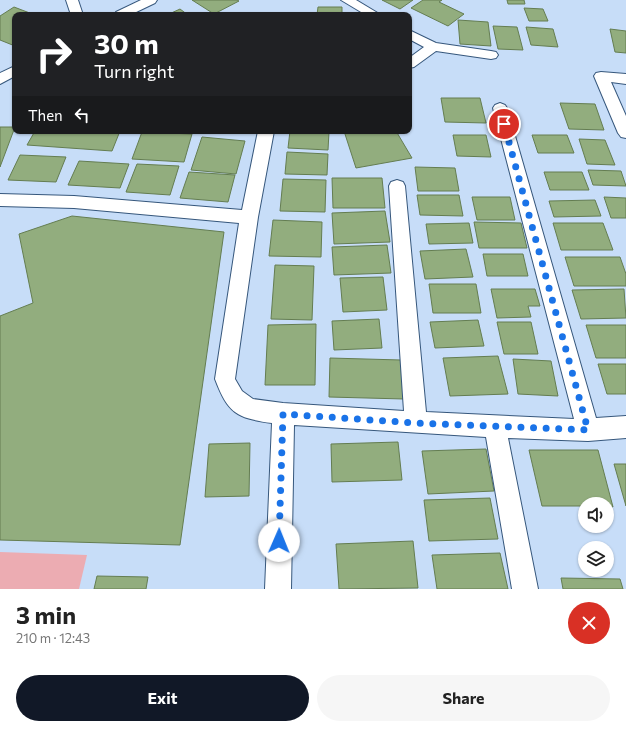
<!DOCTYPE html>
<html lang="en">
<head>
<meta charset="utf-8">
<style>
  body { margin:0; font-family:Commissioner,sans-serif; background:#f6f6f6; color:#222; height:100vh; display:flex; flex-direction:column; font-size:15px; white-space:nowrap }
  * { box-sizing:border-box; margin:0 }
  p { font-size:13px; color:#767676 }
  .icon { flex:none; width:22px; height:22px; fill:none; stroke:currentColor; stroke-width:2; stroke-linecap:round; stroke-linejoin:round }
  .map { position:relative; height:589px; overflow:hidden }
  .side { display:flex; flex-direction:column; background:#fff; flex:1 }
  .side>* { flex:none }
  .hud { position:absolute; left:12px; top:12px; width:400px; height:122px; border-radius:8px; box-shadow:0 1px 3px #0004; background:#202124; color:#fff; overflow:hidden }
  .controls { position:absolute; left:578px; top:497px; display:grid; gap:8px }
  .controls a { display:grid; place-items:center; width:36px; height:36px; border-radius:50%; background:#fff; box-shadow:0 1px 3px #0004; font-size:20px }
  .pin { position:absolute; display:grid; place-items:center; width:34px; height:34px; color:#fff; margin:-17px; border:2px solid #fff; border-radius:50%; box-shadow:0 1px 4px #0007 }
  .me { position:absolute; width:44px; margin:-22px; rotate:1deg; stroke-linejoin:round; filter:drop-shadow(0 0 3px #0008) }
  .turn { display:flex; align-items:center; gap:14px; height:84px; padding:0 16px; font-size:18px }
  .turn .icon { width:52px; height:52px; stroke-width:2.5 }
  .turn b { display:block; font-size:28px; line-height:34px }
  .then { display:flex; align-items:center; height:38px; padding:0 16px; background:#0003; gap:8px; font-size:15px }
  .round { display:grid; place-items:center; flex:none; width:42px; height:42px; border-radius:21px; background:#f6f6f6 }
  .head { display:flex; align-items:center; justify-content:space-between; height:68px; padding:0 16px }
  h1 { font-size:24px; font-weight:700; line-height:30px }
  .primary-button { display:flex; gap:8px; margin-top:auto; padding:8px 16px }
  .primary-button a { flex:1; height:46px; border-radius:24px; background:#111827; color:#fff; font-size:16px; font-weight:700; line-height:46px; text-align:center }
  .primary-button a+a { background:#f6f6f6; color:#222 }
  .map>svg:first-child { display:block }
</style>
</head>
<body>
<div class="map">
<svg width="626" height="589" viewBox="0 0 626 589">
  <rect width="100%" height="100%" fill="#c7ddf8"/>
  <path fill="#ecacb2" d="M0 552 87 555 79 589H0Z"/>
  <g fill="#92ad7e" stroke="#647d51">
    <path d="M192 0H237L239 1 214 14Z"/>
    <path d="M382 0H413L400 9Z"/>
    <path d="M423 0H442L439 2 464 14 448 26 411 8Z"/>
    <path d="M507 0H524L525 4H508Z"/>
    <path d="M14 7 35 15H15V46L0 40V16Z"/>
    <path d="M318 7H342V15H317Z"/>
    <path d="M524 8 543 9 548 21H529Z"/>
    <path d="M180 9 188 15H167Z"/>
    <path d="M458 20 488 22 491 46 460 44Z"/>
    <path d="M493 26 517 27 523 50 498 49Z"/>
    <path d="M526 27 553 29 558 47 531 45Z"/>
    <path d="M610 29 626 31V53L615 52Z"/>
    <path d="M441 98H480L486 123 445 122Z"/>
    <path d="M560 103 595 104 604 130 569 129Z"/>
    <path d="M0 127H15L0 167Z"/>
    <path d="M35 131H120L112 151 27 145Z"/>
    <path d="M290 131 329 132 328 150 288 148Z"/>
    <path d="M344 131H396L412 158 356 168Z"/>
    <path d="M142 132 192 134 184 162 132 159Z"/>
    <path d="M453 135H486L491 157 457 156Z"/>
    <path d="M532 135H567L574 153H538Z"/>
    <path d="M202 137 245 141 236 174 191 170Z"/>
    <path d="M579 139 605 140 615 165 587 164Z"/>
    <path d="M287 152 328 154 327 175 285 174Z"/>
    <path d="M20 155 66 157 56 182 8 180Z"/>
    <path d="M79 161 129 164 120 188 68 185Z"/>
    <path d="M137 164 179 166 170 195 126 192Z"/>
    <path d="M415 167 455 168 459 191H418Z"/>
    <path d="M588 170 621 171 626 186 593 185Z"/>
    <path d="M189 172 235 175 228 202 180 198Z"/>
    <path d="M544 172H582L589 190H550Z"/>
    <path d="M332 178H382L385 208H333Z"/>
    <path d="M283 179 326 180 325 212 280 211Z"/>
    <path d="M417 195H459L463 216 420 215Z"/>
    <path d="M472 197H510L515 220H477Z"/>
    <path d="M604 197 626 198V218H611Z"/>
    <path d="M595 200 601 216 554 217 549 201Z"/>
    <path d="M385 211 390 242 334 244 332 213Z"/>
    <path d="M72 216 224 232 180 545 0 540V316L33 303 19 234Z"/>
    <path d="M273 220 322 222 321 257 269 256Z"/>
    <path d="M474 222 521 223 527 248H479Z"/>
    <path d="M469 223 473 243 429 244 426 224Z"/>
    <path d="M553 223H603L613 250H561Z"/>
    <path d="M387 245 391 273 334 275 332 247Z"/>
    <path d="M466 249 473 277 425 279 420 251Z"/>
    <path d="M483 254H523L528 276H487Z"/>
    <path d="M565 257H620L626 274V286H574Z"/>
    <path d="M275 265 314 266 312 320 271 319Z"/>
    <path d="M383 277 387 310 343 312 340 278Z"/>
    <path d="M429 284H476L481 313H433Z"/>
    <path d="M491 289H535L540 306H528L531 317 497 318Z"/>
    <path d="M624 289 626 318 581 319 572 290Z"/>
    <path d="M379 319 382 348 334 350 332 321Z"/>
    <path d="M478 320 484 346 435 348 430 322Z"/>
    <path d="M497 322H531L538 354H504Z"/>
    <path d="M316 324 315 385H265L268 325Z"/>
    <path d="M586 325H626V358H596Z"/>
    <path d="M498 356 508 394 450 396 443 358Z"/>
    <path d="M330 358 401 360 404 399 329 397Z"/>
    <path d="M513 359 551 361 558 396 518 394Z"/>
    <path d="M598 364H626V394H607Z"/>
    <path d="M398 442 402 480 332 482 331 444Z"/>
    <path d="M250 443 249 496 205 497 209 444Z"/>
    <path d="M486 449 494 491 428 494 422 451Z"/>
    <path d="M529 450H598L613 507 607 506V504H585V506H542Z"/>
    <path d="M614 464H626V506Z"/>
    <path d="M490 498 498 539 429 541 424 500Z"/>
    <path d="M413 541 418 588 339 589 336 544Z"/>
    <path d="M500 553 508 589H437L432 555Z"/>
    <path d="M97 576 148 577 146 589H94Z"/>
    <path d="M561 578 620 579 623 589H563Z"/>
  </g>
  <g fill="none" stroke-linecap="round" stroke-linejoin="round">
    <defs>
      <g id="street">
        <path d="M66 0H78L83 15H71Z"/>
        <path d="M141 0H157L155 3 130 15H114L116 12Z"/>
        <path d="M341 0H356L381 15H366Z"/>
        <path d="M409 30 436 43 491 51 496 52 498 55 496 58 491 59 436 51 414 67 409 68V58L424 47 409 39Z"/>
        <path d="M15 66V76L0 84V73Z"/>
        <path d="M601 72 626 74V84L611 82 626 116V138L621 137 618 133 594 76 596 73Z"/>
        <path d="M500 103 505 105 507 108 596 418 626 416V438L588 441 508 438 538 589H512L486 437 294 425 291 589H265L272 423C236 418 228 413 215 379L239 223 74 208 0 206V194L74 196 242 210 258 131H274L258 217 235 379 242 391 253 399 283 403 404 411 389 186 391 182 397 180 403 182 405 186 426 412 574 419 493 108 495 105Z"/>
      </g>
    </defs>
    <use href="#street" stroke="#36577c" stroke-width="2"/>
    <use href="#street" fill="#fff" fill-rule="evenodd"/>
  </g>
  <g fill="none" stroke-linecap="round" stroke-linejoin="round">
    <path stroke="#1a73e8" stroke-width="7" stroke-dasharray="0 12.6" d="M279 541 283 414 416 423 588 430 504 124"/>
  </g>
</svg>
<div class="controls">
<a><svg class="icon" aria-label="sound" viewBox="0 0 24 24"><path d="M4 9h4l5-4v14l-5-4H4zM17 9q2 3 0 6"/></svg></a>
<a><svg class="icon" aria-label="layers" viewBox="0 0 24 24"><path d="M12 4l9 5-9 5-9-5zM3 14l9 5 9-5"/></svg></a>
</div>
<div class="pin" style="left:504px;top:124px;background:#d93025"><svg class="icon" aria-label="arrive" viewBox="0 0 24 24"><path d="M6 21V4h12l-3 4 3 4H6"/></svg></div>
<svg class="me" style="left:279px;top:541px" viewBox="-20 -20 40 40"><circle r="19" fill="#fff"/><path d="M0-13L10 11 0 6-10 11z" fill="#1a73e8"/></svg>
<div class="hud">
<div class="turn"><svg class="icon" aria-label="right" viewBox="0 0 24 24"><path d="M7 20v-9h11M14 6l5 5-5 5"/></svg><div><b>30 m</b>Turn right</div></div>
<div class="then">Then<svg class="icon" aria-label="left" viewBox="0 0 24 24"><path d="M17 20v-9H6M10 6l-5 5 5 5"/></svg></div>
</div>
</div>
<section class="side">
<div class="head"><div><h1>3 min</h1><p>210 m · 12:43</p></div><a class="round" style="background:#d93025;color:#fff"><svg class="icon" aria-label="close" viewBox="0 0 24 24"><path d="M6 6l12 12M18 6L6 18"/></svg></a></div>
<div class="primary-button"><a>Exit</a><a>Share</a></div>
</section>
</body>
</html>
